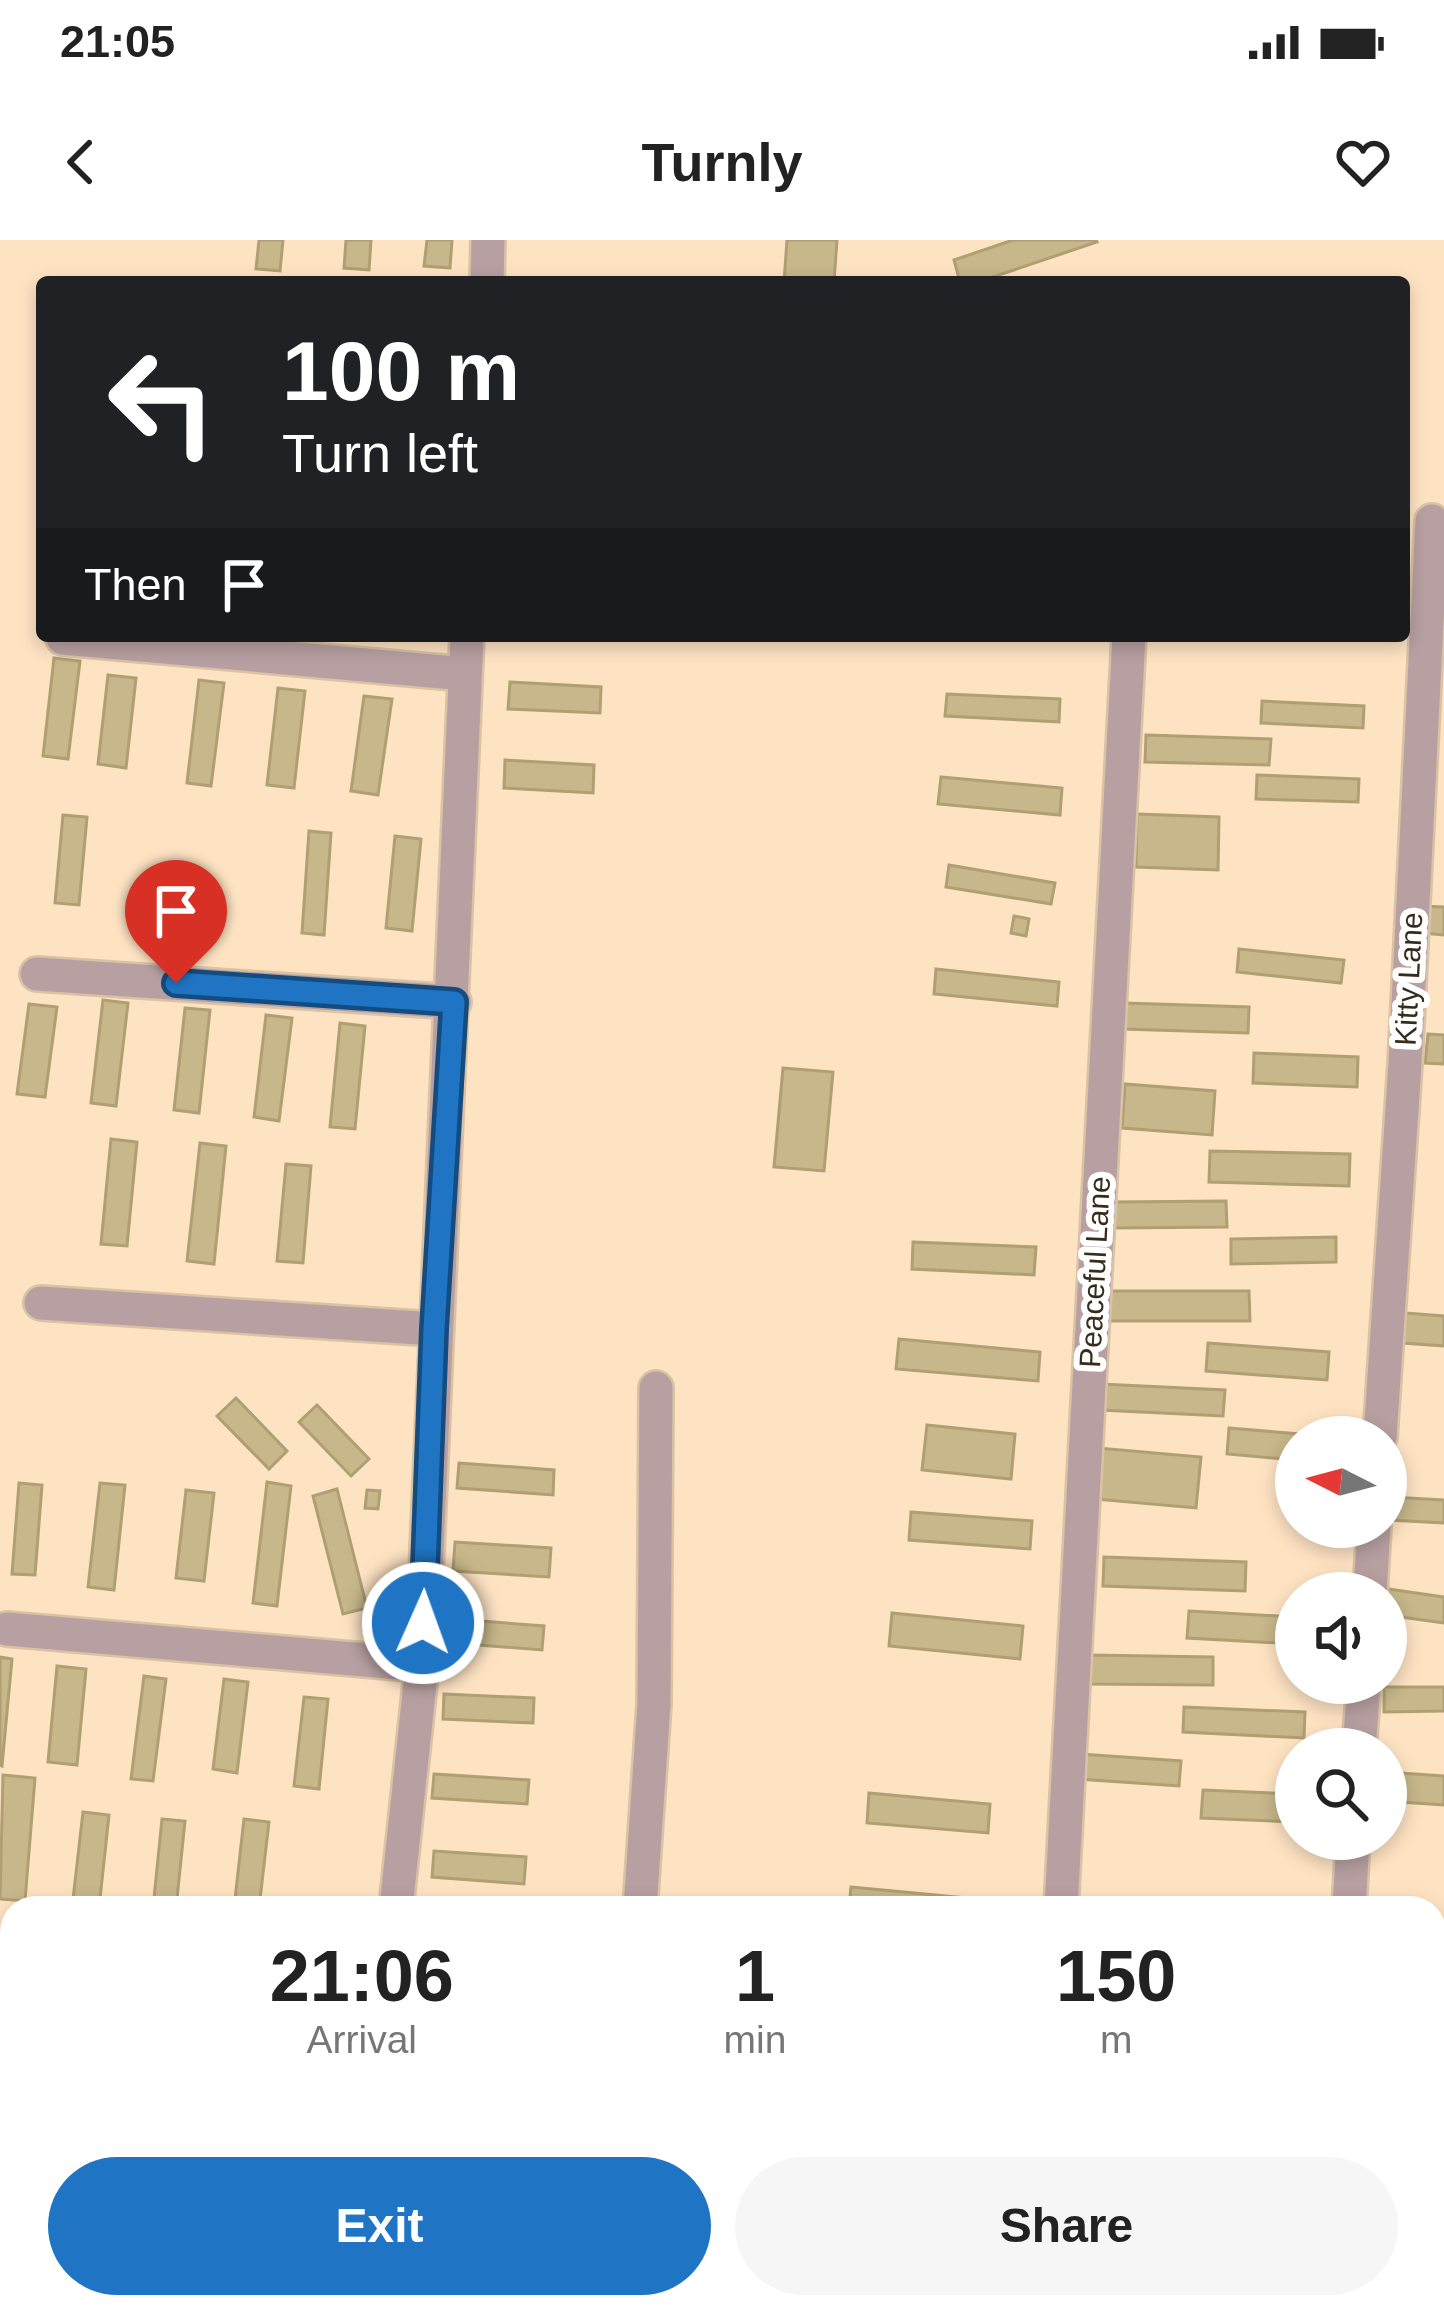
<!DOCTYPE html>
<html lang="en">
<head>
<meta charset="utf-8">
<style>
  body { margin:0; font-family:Helvetica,sans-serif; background:#f6f6f6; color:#222; height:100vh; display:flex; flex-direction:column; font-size:45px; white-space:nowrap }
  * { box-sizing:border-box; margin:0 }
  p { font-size:39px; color:#767676 }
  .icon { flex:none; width:66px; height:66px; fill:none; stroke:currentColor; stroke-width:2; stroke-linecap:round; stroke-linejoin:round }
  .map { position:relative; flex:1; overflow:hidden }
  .details { position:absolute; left:0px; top:1656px; width:1446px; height:423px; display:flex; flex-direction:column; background:#fff; border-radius:36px 36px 0 0; box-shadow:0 6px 18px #0003 }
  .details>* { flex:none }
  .banner { position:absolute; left:36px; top:36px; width:1374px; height:366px; border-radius:12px; box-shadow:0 6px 18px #0003; background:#202124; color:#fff; overflow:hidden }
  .needle { width:78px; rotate:276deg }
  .tools { position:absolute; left:1275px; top:1176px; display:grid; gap:24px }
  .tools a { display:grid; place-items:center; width:132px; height:132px; border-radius:50%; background:#fff; box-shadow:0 6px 18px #0003; font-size:60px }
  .pin { position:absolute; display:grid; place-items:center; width:102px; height:102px; color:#fff; margin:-123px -51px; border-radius:50% 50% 50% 0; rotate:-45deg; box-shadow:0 0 12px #0007 }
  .pin .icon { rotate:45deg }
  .me { position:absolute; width:132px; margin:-66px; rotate:2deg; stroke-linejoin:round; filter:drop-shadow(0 0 9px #0008) }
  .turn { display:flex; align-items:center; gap:42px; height:252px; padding:0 48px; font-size:54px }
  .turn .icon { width:156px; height:156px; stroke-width:2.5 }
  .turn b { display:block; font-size:84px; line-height:102px }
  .then { display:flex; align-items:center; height:114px; padding:0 48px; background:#0003; gap:24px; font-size:45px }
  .eta { display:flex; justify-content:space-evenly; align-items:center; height:204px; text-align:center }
  .eta b { font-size:72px; font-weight:600; line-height:84px }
  .action { display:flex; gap:24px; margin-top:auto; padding:24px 48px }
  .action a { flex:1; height:138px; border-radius:72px; background:#1f75c3; color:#fff; font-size:48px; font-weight:600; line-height:138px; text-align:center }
  .action a+a { background:#f6f6f6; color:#222 }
  .status { display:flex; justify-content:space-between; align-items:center; height:84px; padding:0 60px; background:#fff; direction:ltr }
  .status svg { height:33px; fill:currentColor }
  header { display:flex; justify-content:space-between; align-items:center; height:156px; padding:0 48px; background:#fff; font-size:54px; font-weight:600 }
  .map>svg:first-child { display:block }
</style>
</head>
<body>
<div class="status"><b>21:05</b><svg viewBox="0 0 49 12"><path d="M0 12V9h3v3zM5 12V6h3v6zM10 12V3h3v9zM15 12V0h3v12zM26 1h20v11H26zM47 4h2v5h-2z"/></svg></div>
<header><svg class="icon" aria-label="back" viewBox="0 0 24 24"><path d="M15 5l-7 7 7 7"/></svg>Turnly<svg class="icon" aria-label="heart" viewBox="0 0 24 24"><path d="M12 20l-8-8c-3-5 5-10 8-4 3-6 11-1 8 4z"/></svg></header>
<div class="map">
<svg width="1444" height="2078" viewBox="0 0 1444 2078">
  <rect width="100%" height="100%" fill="#fee3c3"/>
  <path fill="#b1d492" d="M1434 1846H1444V2078H1389V2067H1434Z"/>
  <g fill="#c7b78a" stroke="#af9f72" stroke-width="3">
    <path d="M259 0H283L280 31 256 29Z"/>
    <path d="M346 0H371L369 30 344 28Z"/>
    <path d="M427 0H452L450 28 424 26Z"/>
    <path d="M787 0H837L834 42H784Z"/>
    <path d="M1013 0H1096L1097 2 978 42H960L954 20Z"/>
    <path d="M54 418 80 421 68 519 43 516Z"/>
    <path d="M108 435 136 438 126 528 98 524Z"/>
    <path d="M199 440 224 443 211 546 187 543Z"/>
    <path d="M510 442 601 447 600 473 508 469Z"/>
    <path d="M278 448 305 451 294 548 267 545Z"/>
    <path d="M947 454 1060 459 1059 482 945 476Z"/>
    <path d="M364 456 392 459 378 555 351 551Z"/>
    <path d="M1262 461 1364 466 1363 488 1261 483Z"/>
    <path d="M1146 495 1271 499 1269 525 1145 522Z"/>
    <path d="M505 520 594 525 593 553 504 548Z"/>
    <path d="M1257 535 1359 539 1358 562 1256 559Z"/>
    <path d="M941 537 1062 548 1060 575 938 564Z"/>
    <path d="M1137 574 1219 577 1218 630 1136 627Z"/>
    <path d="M63 575 87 577 79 665 55 663Z"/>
    <path d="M309 591 331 593 324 695 302 693Z"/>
    <path d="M395 596 421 599 412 691 386 688Z"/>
    <path d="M949 625 1055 643 1051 664 946 647Z"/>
    <path d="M1422 666 1444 667V695L1421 693Z"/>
    <path d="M1014 676 1029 679 1026 696 1011 693Z"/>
    <path d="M1239 709 1344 720 1341 743 1237 732Z"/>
    <path d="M936 729 1059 742 1057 766 934 754Z"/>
    <path d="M103 760 128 763 116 866 91 863Z"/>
    <path d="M1125 763 1249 767 1248 793 1123 789Z"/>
    <path d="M29 764 57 767 45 857 17 854Z"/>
    <path d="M185 768 210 770 199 873 174 870Z"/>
    <path d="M266 775 292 778 279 881 254 877Z"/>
    <path d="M340 783 365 786 355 889 330 887Z"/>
    <path d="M1428 794 1444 795V824L1425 823Z"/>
    <path d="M1254 813 1358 817 1357 847 1253 843Z"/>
    <path d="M783 828 833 832 824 931 774 927Z"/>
    <path d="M1125 844 1215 851 1212 895 1122 888Z"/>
    <path d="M111 899 137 902 127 1006 101 1004Z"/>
    <path d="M200 903 226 906 214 1024 187 1021Z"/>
    <path d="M1210 911 1350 914 1349 946 1209 942Z"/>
    <path d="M286 924 311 926 303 1023 277 1021Z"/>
    <path d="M1226 961 1227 987 1115 988V962Z"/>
    <path d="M1336 997V1022L1231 1024V999Z"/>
    <path d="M913 1002 1036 1007 1034 1035 912 1029Z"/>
    <path d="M1110 1051H1249L1250 1081H1110Z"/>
    <path d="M1406 1073 1444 1076V1106L1403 1103Z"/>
    <path d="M899 1099 1040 1112 1038 1141 896 1129Z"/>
    <path d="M1208 1103 1329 1112 1327 1140 1206 1131Z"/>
    <path d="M1101 1144 1225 1150 1223 1176 1100 1170Z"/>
    <path d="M236 1158 287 1211 269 1229 217 1176Z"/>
    <path d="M317 1165 369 1219 351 1236 299 1182Z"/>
    <path d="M927 1185 1015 1194 1011 1239 922 1230Z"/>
    <path d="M1229 1188 1324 1196V1197H1296V1220L1227 1214Z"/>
    <path d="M1098 1208 1201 1217 1196 1268 1094 1259Z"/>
    <path d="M459 1223 554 1230 553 1255 457 1248Z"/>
    <path d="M267 1242 291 1246 277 1366 253 1363Z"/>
    <path d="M19 1243 42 1245 35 1335 12 1334Z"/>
    <path d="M100 1243 125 1245 114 1350 88 1347Z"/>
    <path d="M337 1249 367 1368 343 1374 313 1256Z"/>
    <path d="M186 1250 214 1253 204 1341 176 1338Z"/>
    <path d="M367 1250 380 1251 378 1269 365 1268Z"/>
    <path d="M1391 1257 1444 1260V1283L1389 1280Z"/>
    <path d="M911 1272 1032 1281 1030 1309 909 1300Z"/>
    <path d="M455 1302 551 1308 549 1337 453 1331Z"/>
    <path d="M1104 1317 1246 1322 1245 1351 1103 1346Z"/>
    <path d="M1382 1348 1444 1357V1383L1386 1375V1353Z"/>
    <path d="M1189 1371 1296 1377V1404L1187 1398Z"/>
    <path d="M892 1373 1023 1386 1020 1419 889 1406Z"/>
    <path d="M455 1379 544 1386 542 1410 453 1403Z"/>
    <path d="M1088 1415 1213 1417V1445L1088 1444Z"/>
    <path d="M0 1417 12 1419 2 1526 0 1525Z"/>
    <path d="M57 1426 86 1429 77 1525 48 1522Z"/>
    <path d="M144 1436 166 1439 153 1541 131 1539Z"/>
    <path d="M224 1439 248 1442 237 1533 213 1529Z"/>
    <path d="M1384 1447H1444V1471L1384 1472Z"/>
    <path d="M444 1454 534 1458 533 1483 443 1479Z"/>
    <path d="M304 1457 328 1459 319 1549 294 1546Z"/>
    <path d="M1184 1467 1305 1472 1304 1498 1183 1492Z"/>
    <path d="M1080 1514 1181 1521 1179 1546 1078 1539Z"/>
    <path d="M1386 1532 1444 1536V1565L1386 1561Z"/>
    <path d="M434 1534 529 1540 527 1564 432 1558Z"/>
    <path d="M3 1535 35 1538 25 1661 0 1659Z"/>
    <path d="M1203 1550 1296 1554V1582L1201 1578Z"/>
    <path d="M869 1553 990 1564 988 1593 867 1583Z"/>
    <path d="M83 1572 109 1575 99 1668H72Z"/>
    <path d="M162 1579 185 1581 176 1668H153Z"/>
    <path d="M244 1579 269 1582 259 1668H234Z"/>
    <path d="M434 1611 526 1617 524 1644 432 1637Z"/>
    <path d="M851 1647 989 1660 988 1668H849Z"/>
    <path d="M0 1883 12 1884V1940L0 1938Z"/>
    <path d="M1170 2067H1230L1259 2070 1258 2078H1169Z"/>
  </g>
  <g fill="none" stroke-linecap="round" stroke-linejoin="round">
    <defs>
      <g id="minor">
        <path d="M487 42 488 0"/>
        <path d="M63 398 465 434"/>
        <path d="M37 734 454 762"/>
        <path d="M41 1063 434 1089"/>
        <path d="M1380 1197 1405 824 1432 281"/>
        <path d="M1370 1353 1374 1287"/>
        <path d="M7 1389 422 1425"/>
        <path d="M1359 1509 1364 1443"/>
        <path d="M396 1668 422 1425 467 396"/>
        <path d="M640 1668 654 1464 656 1148"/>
        <path d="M1061 1668 1129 396"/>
        <path d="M1349 1668 1353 1599"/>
        <path d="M1434 1786 1444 1778"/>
        <path d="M0 2054 12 2056"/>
        <path d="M115 2067 216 2078"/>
        <path d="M256 2078V2067"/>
        <path d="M684 2078 686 2067"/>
        <path d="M938 2078 956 2067"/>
      </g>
    </defs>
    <use href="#minor" stroke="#dac2a5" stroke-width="38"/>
    <use href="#minor" stroke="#b8a0a2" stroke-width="33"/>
  </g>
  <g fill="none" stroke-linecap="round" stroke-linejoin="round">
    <defs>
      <path id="route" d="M176 743 454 762 434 1089 423 1383"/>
    </defs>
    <use href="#route" stroke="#144c7f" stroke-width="30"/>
    <use href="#route" stroke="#1f75c3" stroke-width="21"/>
  </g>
  <g text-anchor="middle" stroke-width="12" stroke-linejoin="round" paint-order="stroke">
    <g font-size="30" fill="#372b1b" stroke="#fff">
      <text transform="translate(1409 739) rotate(-87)" y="10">Kitty Lane</text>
      <text transform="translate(1095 1032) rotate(-87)" y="10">Peaceful Lane</text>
    </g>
  </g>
</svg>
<div class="tools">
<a><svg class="needle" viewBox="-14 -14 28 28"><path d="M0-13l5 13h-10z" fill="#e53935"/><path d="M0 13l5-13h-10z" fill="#767676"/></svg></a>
<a><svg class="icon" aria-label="sound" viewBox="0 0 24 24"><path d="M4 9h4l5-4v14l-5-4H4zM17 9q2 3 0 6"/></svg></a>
<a><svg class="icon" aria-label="search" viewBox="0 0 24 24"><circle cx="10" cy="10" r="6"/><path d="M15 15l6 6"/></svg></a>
</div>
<div class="pin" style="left:176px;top:743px;background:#d93025"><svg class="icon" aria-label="arrive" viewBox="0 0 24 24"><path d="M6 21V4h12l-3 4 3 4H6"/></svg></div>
<svg class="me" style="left:423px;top:1383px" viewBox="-20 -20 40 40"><circle r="17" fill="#1f75c3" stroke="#fff" stroke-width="3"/><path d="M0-11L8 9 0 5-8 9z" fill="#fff"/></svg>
<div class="banner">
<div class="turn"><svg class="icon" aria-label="left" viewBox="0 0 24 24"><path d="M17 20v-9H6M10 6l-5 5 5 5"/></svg><div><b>100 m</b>Turn left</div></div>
<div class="then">Then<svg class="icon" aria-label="arrive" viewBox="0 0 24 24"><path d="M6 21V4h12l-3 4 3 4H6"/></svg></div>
</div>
<section class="details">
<div class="eta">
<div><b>21:06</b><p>Arrival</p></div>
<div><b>1</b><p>min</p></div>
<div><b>150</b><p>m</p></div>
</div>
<div class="action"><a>Exit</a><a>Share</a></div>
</section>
</div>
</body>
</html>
